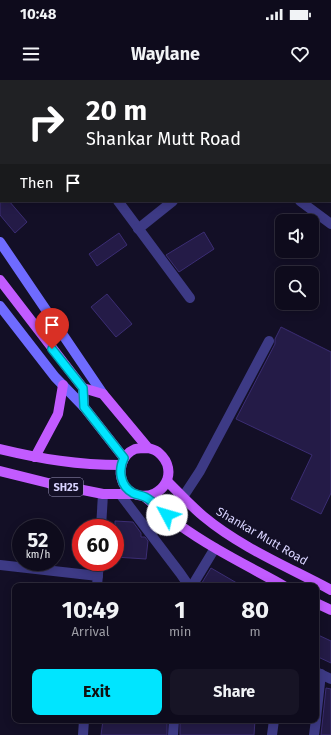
<!DOCTYPE html>
<html lang="en">
<head>
<meta charset="utf-8">
<style>
  body { margin:0; font-family:"Fira Sans",sans-serif; background:#171425; color:#f1f3f6; height:100vh; display:flex; flex-direction:column; font-size:15px; white-space:nowrap }
  * { box-sizing:border-box; margin:0 }
  p { font-size:13px; color:#9b9ba3 }
  .icon { flex:none; width:22px; height:22px; fill:none; stroke:currentColor; stroke-width:2; stroke-linecap:round; stroke-linejoin:round }
  .map { position:relative; flex:1; overflow:hidden }
  .sheet { position:absolute; left:12px; top:503px; width:307px; height:140px; display:flex; flex-direction:column; background:#0e0b1c; border-radius:8px; box-shadow:0 2px 10px #0003,0 0 0 1px #2e2b3b }
  .sheet>* { flex:none }
  .hud { position:absolute; left:0px; top:0px; width:331px; height:122px; box-shadow:0 2px 10px #0003,0 0 0 1px #2e2b3b; background:#202124; color:#fff; overflow:hidden }
  .tools { position:absolute; left:275px; top:134px; display:grid; gap:8px }
  .tools a { display:grid; place-items:center; width:44px; height:44px; border-radius:8px; background:#0e0b1c; box-shadow:0 2px 10px #0003,0 0 0 1px #2e2b3b; font-size:20px }
  .speed { position:absolute; left:12px; top:439px; display:flex; gap:8px; font-size:20px; font-weight:700; text-align:center }
  .speed>* { display:grid; place-content:center; width:52px; height:52px; border-radius:50%; background:#0e0b1c; box-shadow:0 2px 10px #0003,0 0 0 1px #2e2b3b; line-height:1 }
  .speed small { font-size:10px; font-weight:400 }
  .speed .limit { border:6px solid #d22; background:#fff; color:#111 }
  .pin { position:absolute; display:grid; place-items:center; width:34px; height:34px; color:#fff; margin:-41px -17px; border-radius:50% 50% 50% 0; rotate:-45deg; box-shadow:0 0 4px #0007 }
  .pin .icon { rotate:45deg }
  .me { position:absolute; width:44px; margin:-22px; rotate:309deg; stroke-linejoin:round; filter:drop-shadow(0 0 3px #0008) }
  .turn { display:flex; align-items:center; gap:14px; height:84px; padding:0 20px; font-size:18px }
  .turn .icon { width:52px; height:52px; stroke-width:2.5 }
  .turn b { display:block; font-size:28px; line-height:34px }
  .then { display:flex; align-items:center; height:38px; padding:0 20px; background:#0003; gap:8px; font-size:15px }
  .eta { display:flex; justify-content:space-evenly; align-items:center; height:68px; text-align:center }
  .eta b { font-size:24px; font-weight:700; line-height:28px }
  .button { display:flex; gap:8px; margin-top:auto; padding:8px 20px }
  .button a { flex:1; height:46px; border-radius:8px; background:#00e5ff; color:#111; font-size:16px; font-weight:700; line-height:46px; text-align:center }
  .button a+a { background:#171425; color:#f1f3f6 }
  .status { display:flex; justify-content:space-between; align-items:center; height:28px; padding:0 20px; background:#0e0b1c; direction:ltr }
  .status svg { height:11px; fill:currentColor }
  header { display:flex; justify-content:space-between; align-items:center; height:52px; padding:0 20px; background:#0e0b1c; font-size:18px; font-weight:700 }
  .map>svg:first-child { display:block }
</style>
</head>
<body>
<div class="status"><b>10:48</b><svg viewBox="0 0 49 12"><path d="M0 12V9h3v3zM5 12V6h3v6zM10 12V3h3v9zM15 12V0h3v12zM26 1h20v11H26zM47 4h2v5h-2z"/></svg></div>
<header><svg class="icon" aria-label="menu" viewBox="0 0 24 24"><path d="M4 6h16M4 12h16M4 18h16"/></svg>Waylane<svg class="icon" aria-label="heart" viewBox="0 0 24 24"><path d="M12 20l-8-8c-3-5 5-10 8-4 3-6 11-1 8 4z"/></svg></header>
<div class="map">
<svg width="331" height="655" viewBox="0 0 331 655">
  <rect width="100%" height="100%" fill="#130f26"/>
  <g fill="#241b47" stroke="#3b2d73">
    <path d="M0 110 1 121H9L27 142 15 153 0 135Z"/>
    <path d="M204 152 214 169 179 192 166 175Z"/>
    <path d="M119 153 127 165 97 186 89 174Z"/>
    <path d="M107 214 132 244 116 257 91 227Z"/>
    <path d="M281 247 331 272V413L321 434 291 419 312 375 236 339 275 264V259Z"/>
    <path d="M115 441 133 442 141 453V457H145L148 461 146 479 115 477Z"/>
    <path d="M211 488 242 506H200Z"/>
    <path d="M316 554 331 561V583L316 576Z"/>
    <path d="M326 608 331 609V655H321Z"/>
    <path d="M103 640H167V655H101Z"/>
    <path d="M180 640H255L254 655H180Z"/>
  </g>
  <g fill="none" stroke-linecap="round" stroke-linejoin="round">
    <path stroke="#3d3a85" stroke-width="10" d="M183 417 200 391 269 261"/>
    <g stroke="#3d3a85" stroke-width="10">
      <path d="M19 0V1"/>
      <path d="M112 0 113 1"/>
      <path d="M143 1 145 0"/>
      <path d="M321 1 322 0"/>
      <path d="M0 102 1 101"/>
      <path d="M118 121 190 218"/>
      <path d="M300 121 331 144"/>
      <path d="M138 149 173 121"/>
      <path d="M120 414 180 493 189 506"/>
      <path d="M101 448 103 414"/>
      <path d="M0 485 98 496"/>
      <path d="M97 506 99 482"/>
      <path d="M192 506 215 468"/>
      <path d="M316 592 331 599"/>
      <path d="M316 638 321 594"/>
      <path d="M83 655 84 640"/>
      <path d="M173 655 174 640"/>
      <path d="M272 655 274 640"/>
      <path d="M314 655 316 640"/>
    </g>
    <g stroke="#6f6bff" stroke-width="10">
      <path d="M0 162 103 314"/>
      <path d="M0 226 55 297 84 327"/>
    </g>
    <g stroke="#c25bff" stroke-width="10">
      <path d="M0 200 83 308 84 327 124 378"/>
      <path d="M83 308 103 314 148 368C151 369 156 370 159 373 180 391 163 421 137 415 131 413 125 408 123 403 118 391 121 375 135 369 139 368 144 368 148 368"/>
      <path d="M0 369C42 379 77 385 121 385"/>
      <path d="M35 377 58 334 63 305"/>
      <path d="M0 391 48 403 103 414H133"/>
      <path d="M167 401C179 413 190 425 203 436 240 467 288 487 331 510"/>
      <path d="M145 417C156 426 166 436 178 444 211 468 248 486 284 506"/>
      <path d="M316 523 331 530"/>
    </g>
  </g>
  <g fill="none" stroke-linecap="round" stroke-linejoin="round">
    <defs>
      <path id="route" d="M52 269 83 308 84 327 124 378C118 390 120 406 133 413 137 415 141 415 145 417 153 421 160 429 167 435"/>
    </defs>
    <use href="#route" stroke="#0095a6" stroke-width="10"/>
    <use href="#route" stroke="#00e5ff" stroke-width="7"/>
  </g>
  <g text-anchor="middle" stroke-width="4" stroke-linejoin="round" paint-order="stroke">
    <rect fill="#130f26" stroke="#9e99be" stroke-width="1" x="49" y="398" width="34" height="18" rx="3"/>
    <g font-size="11" font-weight="bold" fill="#d9d4ff">
      <text x="66" y="411">SH25</text>
    </g>
    <g font-size="12" fill="#d9d4ff" stroke="#130f26">
      <text transform="translate(262 456) rotate(30)" y="4">Shankar Mutt Road</text>
    </g>
  </g>
</svg>
<div class="tools">
<a><svg class="icon" aria-label="sound" viewBox="0 0 24 24"><path d="M4 9h4l5-4v14l-5-4H4zM17 9q2 3 0 6"/></svg></a>
<a><svg class="icon" aria-label="search" viewBox="0 0 24 24"><circle cx="10" cy="10" r="6"/><path d="M15 15l6 6"/></svg></a>
</div>
<div class="speed"><div>52<small>km/h</small></div><div class="limit">60</div></div>
<div class="pin" style="left:52px;top:269px;background:#d93025"><svg class="icon" aria-label="arrive" viewBox="0 0 24 24"><path d="M6 21V4h12l-3 4 3 4H6"/></svg></div>
<svg class="me" style="left:167px;top:435px" viewBox="-20 -20 40 40"><circle r="19" fill="#fff"/><path d="M0-13L10 11 0 6-10 11z" fill="#00e5ff"/></svg>
<div class="hud">
<div class="turn"><svg class="icon" aria-label="right" viewBox="0 0 24 24"><path d="M7 20v-9h11M14 6l5 5-5 5"/></svg><div><b>20 m</b>Shankar Mutt Road</div></div>
<div class="then">Then<svg class="icon" aria-label="arrive" viewBox="0 0 24 24"><path d="M6 21V4h12l-3 4 3 4H6"/></svg></div>
</div>
<section class="sheet">
<div class="eta">
<div><b>10:49</b><p>Arrival</p></div>
<div><b>1</b><p>min</p></div>
<div><b>80</b><p>m</p></div>
</div>
<div class="button"><a>Exit</a><a>Share</a></div>
</section>
</div>
</body>
</html>
